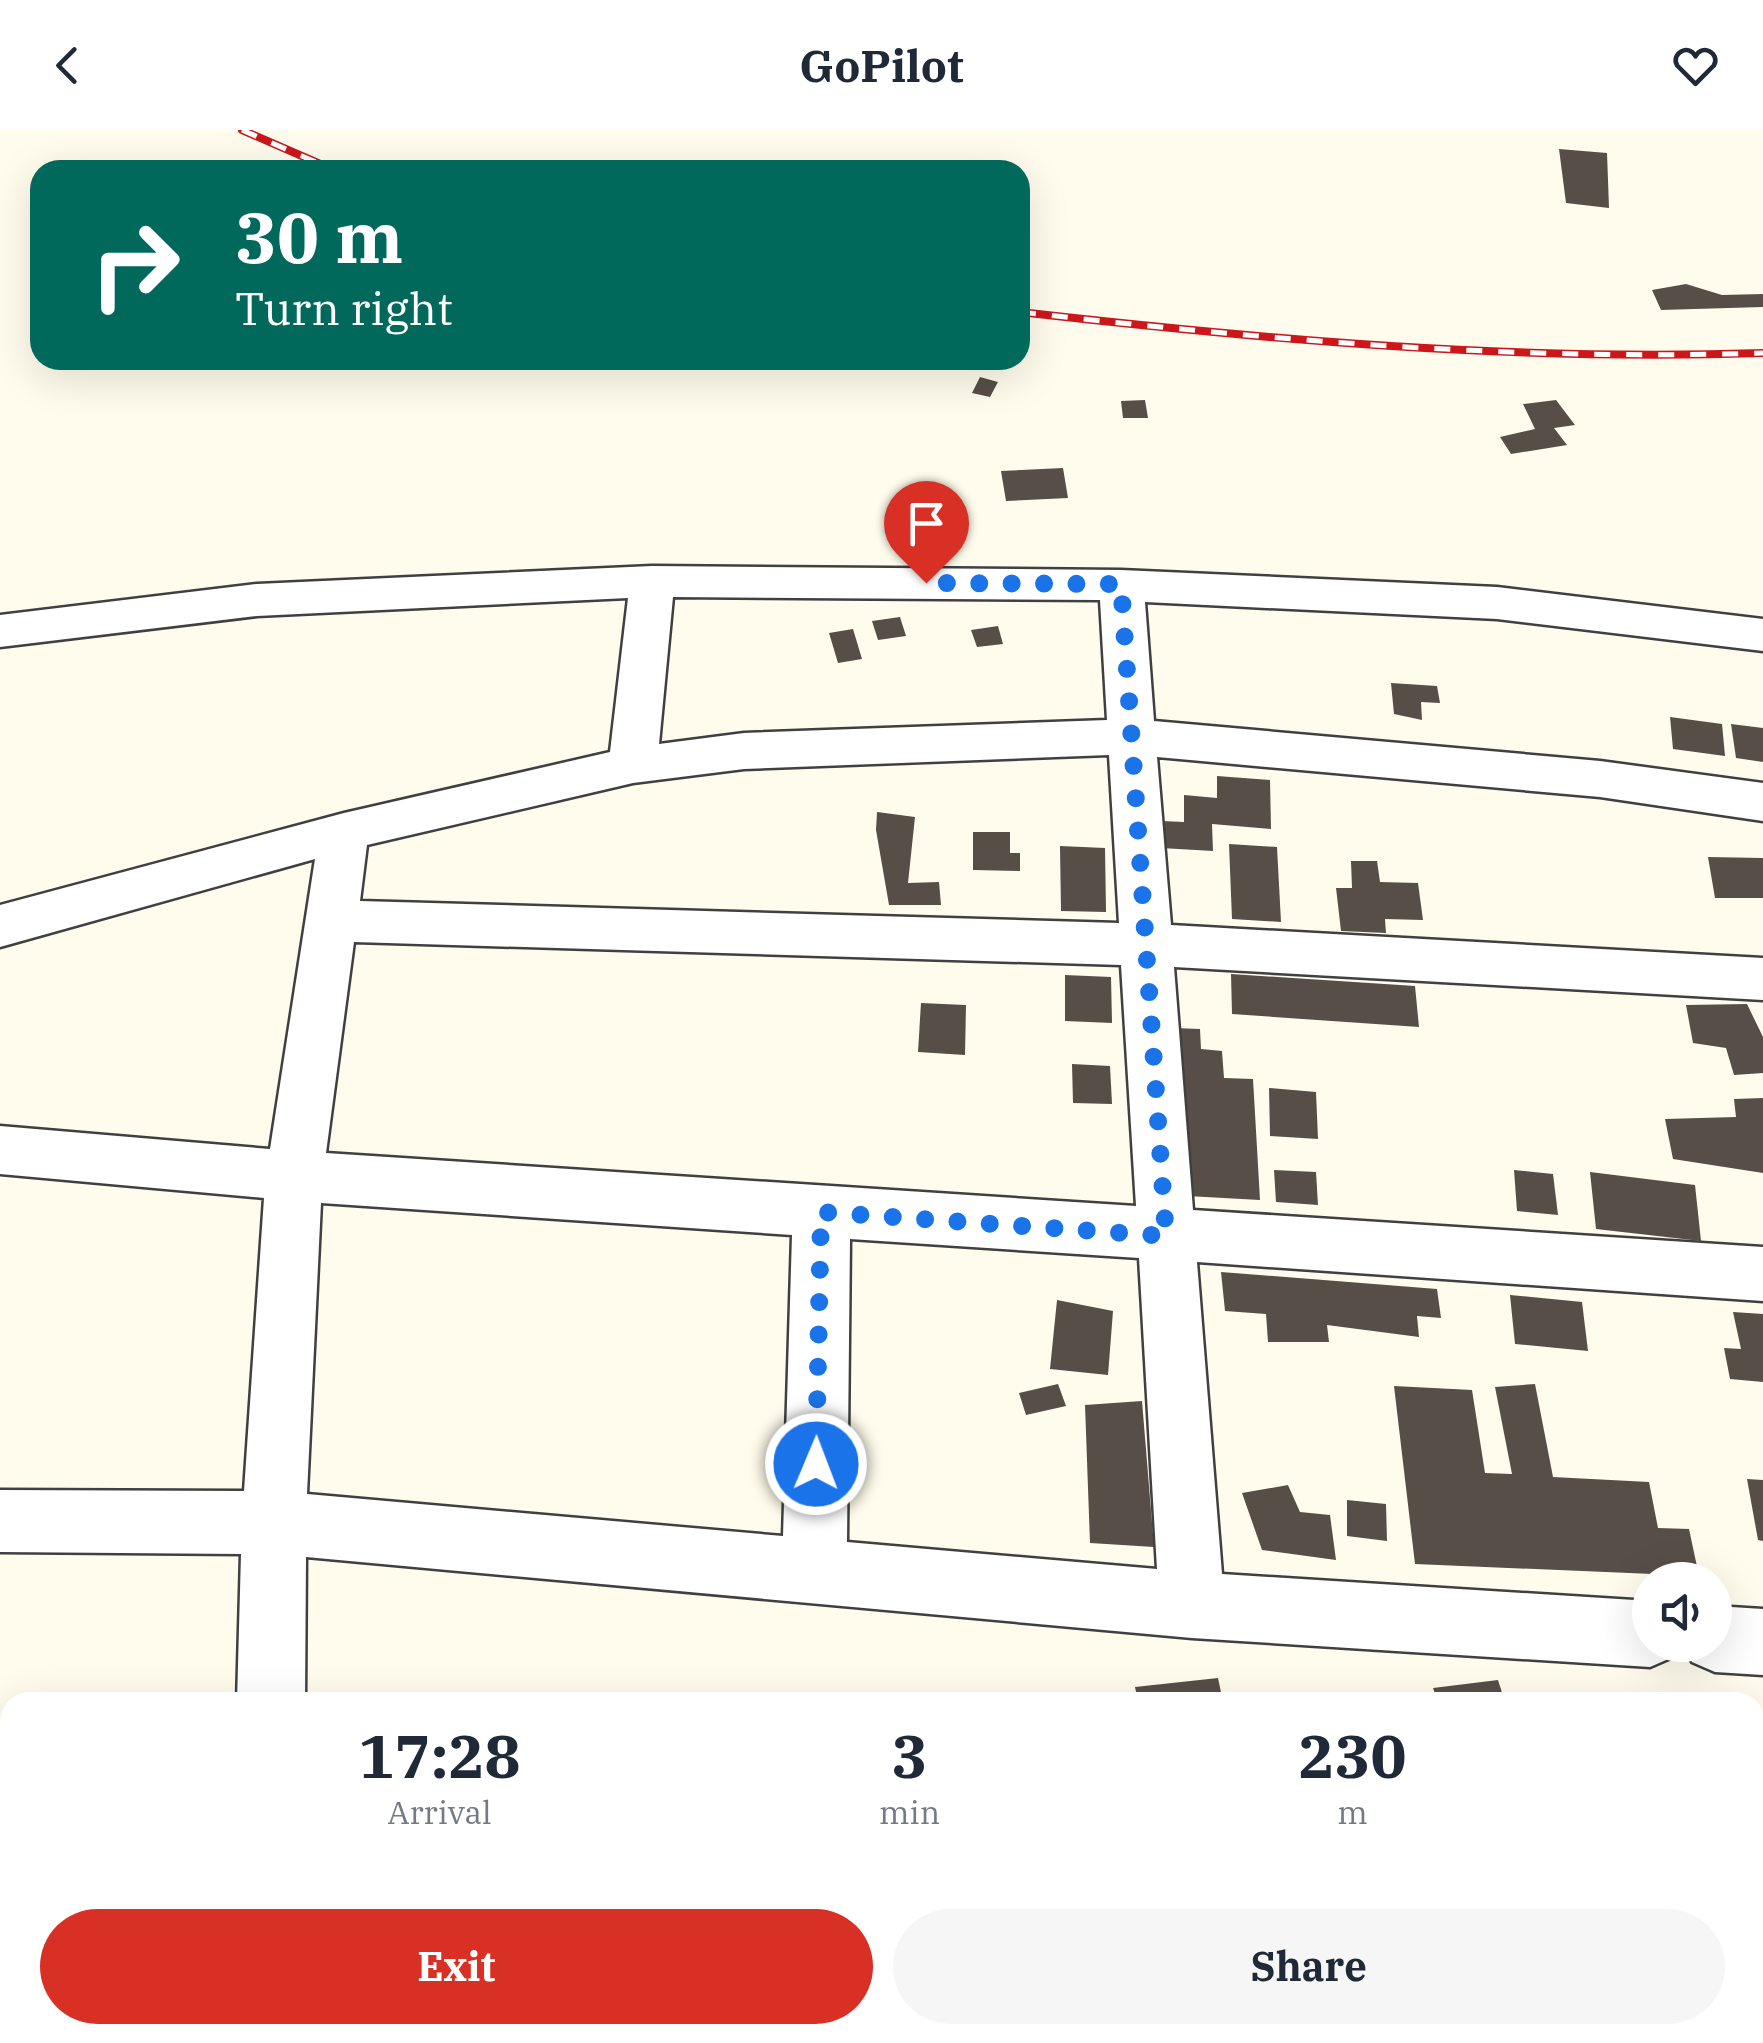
<!DOCTYPE html>
<html lang="en">
<head>
<meta charset="utf-8">
<style>
  body { margin:0; font-family:"IBM Plex Serif",serif; background:#f6f6f7; color:#1f2937; height:100vh; display:flex; flex-direction:column; font-size:38px; white-space:nowrap }
  * { box-sizing:border-box; margin:0 }
  p { font-size:32px; color:#747a83 }
  .icon { flex:none; width:55px; height:55px; fill:none; stroke:currentColor; stroke-width:2; stroke-linecap:round; stroke-linejoin:round }
  .map { position:relative; flex:1; overflow:hidden }
  .details { position:absolute; left:0px; top:1562px; width:1765px; height:352px; display:flex; flex-direction:column; background:#fff; border-radius:30px 30px 0 0; box-shadow:0 10px 40px #0002 }
  .details>* { flex:none }
  .guide { position:absolute; left:30px; top:30px; width:1000px; height:210px; border-radius:30px; box-shadow:0 10px 40px #0002; background:#00695c; color:#fff; overflow:hidden }
  .fabs { position:absolute; left:1632px; top:1432px; display:grid; gap:20px }
  .fabs a { display:grid; place-items:center; width:100px; height:100px; border-radius:50%; background:#fff; box-shadow:0 10px 40px #0002; font-size:50px }
  .pin { position:absolute; display:grid; place-items:center; width:85px; height:85px; color:#fff; margin:-102px -42px; border-radius:50% 50% 50% 0; rotate:-45deg; box-shadow:0 0 10px #0007 }
  .pin .icon { rotate:45deg }
  .me { position:absolute; width:110px; margin:-55px; rotate:1deg; stroke-linejoin:round; filter:drop-shadow(0 0 8px #0008) }
  .turn { display:flex; align-items:center; gap:35px; height:210px; padding:0 40px; font-size:45px }
  .turn .icon { width:130px; height:130px; stroke-width:2.5 }
  .turn b { display:block; font-size:70px; line-height:85px }
  .eta { display:flex; justify-content:space-evenly; align-items:center; height:170px; text-align:center }
  .eta b { font-size:60px; font-weight:700; line-height:70px }
  .primary-button { display:flex; gap:20px; margin-top:auto; padding:20px 40px }
  .primary-button a { flex:1; height:115px; border-radius:60px; background:#d93025; color:#fff; font-size:40px; font-weight:700; line-height:115px; text-align:center }
  .primary-button a+a { background:#f6f6f7; color:#1f2937 }
  header { display:flex; justify-content:space-between; align-items:center; height:130px; padding:0 40px; background:#fff; font-size:45px; font-weight:700 }
  .map>svg:first-child { display:block }
</style>
</head>
<body>
<header><svg class="icon" aria-label="back" viewBox="0 0 24 24"><path d="M15 5l-7 7 7 7"/></svg>GoPilot<svg class="icon" aria-label="heart" viewBox="0 0 24 24"><path d="M12 20l-8-8c-3-5 5-10 8-4 3-6 11-1 8 4z"/></svg></header>
<div class="map">
<svg width="1763" height="1913" viewBox="0 0 1763 1913">
  <rect width="100%" height="100%" fill="#fffced"/>
  <g fill="#574e48">
    <path d="M1559 19 1607 23 1609 78 1566 73Z"/>
    <path d="M1686 154 1722 165 1763 164V177L1661 180 1652 160Z"/>
    <path d="M980 247 998 252 990 267 972 263Z"/>
    <path d="M1145 270 1148 288H1123L1121 271Z"/>
    <path d="M1556 270 1575 295 1554 298 1567 315 1511 324 1500 307 1535 299 1523 274Z"/>
    <path d="M1063 338 1068 368 1006 371 1001 341Z"/>
    <path d="M900 487 906 506 878 510 872 491Z"/>
    <path d="M998 496 1003 514 977 517 971 500Z"/>
    <path d="M853 499 862 529 838 533 829 503Z"/>
    <path d="M1391 553 1437 556 1440 573 1421 572 1422 590 1394 584Z"/>
    <path d="M1670 587 1722 594 1725 626 1673 619Z"/>
    <path d="M1731 594 1763 598V632L1736 628Z"/>
    <path d="M1217 646 1270 650 1271 699 1212 694 1213 721 1161 718V691L1184 692V665L1217 668Z"/>
    <path d="M877 682 915 687 908 753 939 752 941 775H889L876 700Z"/>
    <path d="M973 702H1010V723H1020V741L973 740Z"/>
    <path d="M1229 714 1277 717 1281 792 1232 789Z"/>
    <path d="M1060 716 1105 718 1106 782 1061 781Z"/>
    <path d="M1708 727 1763 728V768H1715Z"/>
    <path d="M1351 731H1377L1380 752 1418 753 1423 790 1385 789 1386 803 1341 801 1336 758H1352Z"/>
    <path d="M1231 844 1415 856 1419 897 1232 884Z"/>
    <path d="M1065 845 1111 847 1112 893 1065 891Z"/>
    <path d="M921 873 966 875 965 925 918 922Z"/>
    <path d="M1747 874 1763 907V943L1734 945 1726 918 1693 913 1686 875Z"/>
    <path d="M1174 898 1200 899 1201 919 1222 921 1224 948 1253 949 1260 1070 1187 1066Z"/>
    <path d="M1072 934 1110 936 1112 974 1073 973Z"/>
    <path d="M1269 958 1316 962 1318 1009 1270 1006Z"/>
    <path d="M1763 968V1043L1673 1029 1665 989 1736 987 1734 969Z"/>
    <path d="M1274 1040 1316 1042 1318 1075 1276 1072Z"/>
    <path d="M1514 1040 1553 1044 1558 1085 1517 1081Z"/>
    <path d="M1590 1042 1695 1055 1701 1111 1596 1099Z"/>
    <path d="M1221 1142 1437 1159 1441 1188 1417 1186 1419 1207 1327 1195 1329 1212H1268L1266 1184 1225 1181Z"/>
    <path d="M1510 1165 1582 1172 1588 1221 1515 1214Z"/>
    <path d="M1057 1170 1113 1181 1108 1245 1050 1239Z"/>
    <path d="M1733 1182 1763 1184V1252L1730 1249 1724 1218 1741 1219Z"/>
    <path d="M1058 1254 1066 1276 1026 1285 1019 1263Z"/>
    <path d="M1535 1254 1553 1347 1649 1352 1658 1398 1689 1399 1699 1446 1415 1434 1394 1256 1472 1260 1485 1343 1512 1344 1495 1257Z"/>
    <path d="M1142 1271 1154 1417 1090 1413 1085 1275Z"/>
    <path d="M1747 1349 1763 1350V1411L1758 1410Z"/>
    <path d="M1288 1355 1300 1382 1330 1385 1336 1430 1262 1420 1242 1363Z"/>
    <path d="M1347 1370 1386 1374 1387 1411 1347 1406Z"/>
    <path d="M1218 1548 1223 1572H1138L1135 1557Z"/>
    <path d="M1498 1550 1505 1572H1438L1433 1558Z"/>
    <path d="M1763 1590V1636L1755 1634V1591Z"/>
    <path d="M1755 1708H1763V1764L1755 1744Z"/>
    <path d="M1429 1905H1481L1484 1913H1433Z"/>
    <path d="M1633 1905H1712L1716 1913H1637Z"/>
  </g>
  <g fill="none" stroke-linecap="round" stroke-linejoin="round">
    <defs>
      <g id="minor">
        <path d="M652 436 1121 440 1497 457 1763 489V521L1497 489 1145 472 1154 591 1600 631 1763 653V691L1600 667 1157 627 1171 795 1763 828V870L1174 837 1193 1080 1763 1117V1171L1197 1132 1222 1444 1650 1471V1515H1679L1673 1527 1650 1537 1192 1508 306 1427 305 1572H237L241 1424 0 1422V1360L244 1361 264 1068 0 1044V996L270 1019 315 729 0 817V775L344 683 610 622 628 468 257 486 0 517V485L257 454ZM673 467 1100 470 1107 590 744 603 659 614ZM1109 625 1119 793 360 771 367 715 633 653 744 639ZM354 812 1121 835 1136 1076 326 1023ZM321 1073 792 1105 783 1406 307 1364ZM850 1109 1139 1128 1157 1439 847 1412Z"/>
        <path d="M1715 1476 1763 1479V1545L1715 1542 1692 1532 1684 1515H1715Z"/>
        <rect x="229" y="1905" width="74" height="8"/>
      </g>
    </defs>
    <use href="#minor" stroke="#404040" stroke-width="5"/>
    <use href="#minor" fill="#fff" fill-rule="evenodd"/>
    <defs>
      <g id="rail">
        <path d="M242 0 334 40"/>
        <path d="M1020 182C1268 210 1514 231 1763 223"/>
      </g>
    </defs>
    <use href="#rail" stroke="#cb171c" stroke-width="8"/>
    <use href="#rail" stroke="#fff" stroke-width="5" stroke-dasharray="16" stroke-linecap="butt"/>
  </g>
  <g fill="none" stroke-linecap="round" stroke-linejoin="round">
    <path stroke="#1a73e8" stroke-width="18" stroke-dasharray="0 32.4" d="M816 1334 821 1082 1166 1106 1121 454 926 453"/>
  </g>
</svg>
<div class="fabs">
<a><svg class="icon" aria-label="sound" viewBox="0 0 24 24"><path d="M4 9h4l5-4v14l-5-4H4zM17 9q2 3 0 6"/></svg></a>
</div>
<div class="pin" style="left:926px;top:453px;background:#d93025"><svg class="icon" aria-label="arrive" viewBox="0 0 24 24"><path d="M6 21V4h12l-3 4 3 4H6"/></svg></div>
<svg class="me" style="left:816px;top:1334px" viewBox="-20 -20 40 40"><circle r="17" fill="#1a73e8" stroke="#fff" stroke-width="3"/><path d="M0-11L8 9 0 5-8 9z" fill="#fff"/></svg>
<div class="guide">
<div class="turn"><svg class="icon" aria-label="right" viewBox="0 0 24 24"><path d="M7 20v-9h11M14 6l5 5-5 5"/></svg><div><b>30 m</b>Turn right</div></div>
</div>
<section class="details">
<div class="eta">
<div><b>17:28</b><p>Arrival</p></div>
<div><b>3</b><p>min</p></div>
<div><b>230</b><p>m</p></div>
</div>
<div class="primary-button"><a>Exit</a><a>Share</a></div>
</section>
</div>
</body>
</html>
